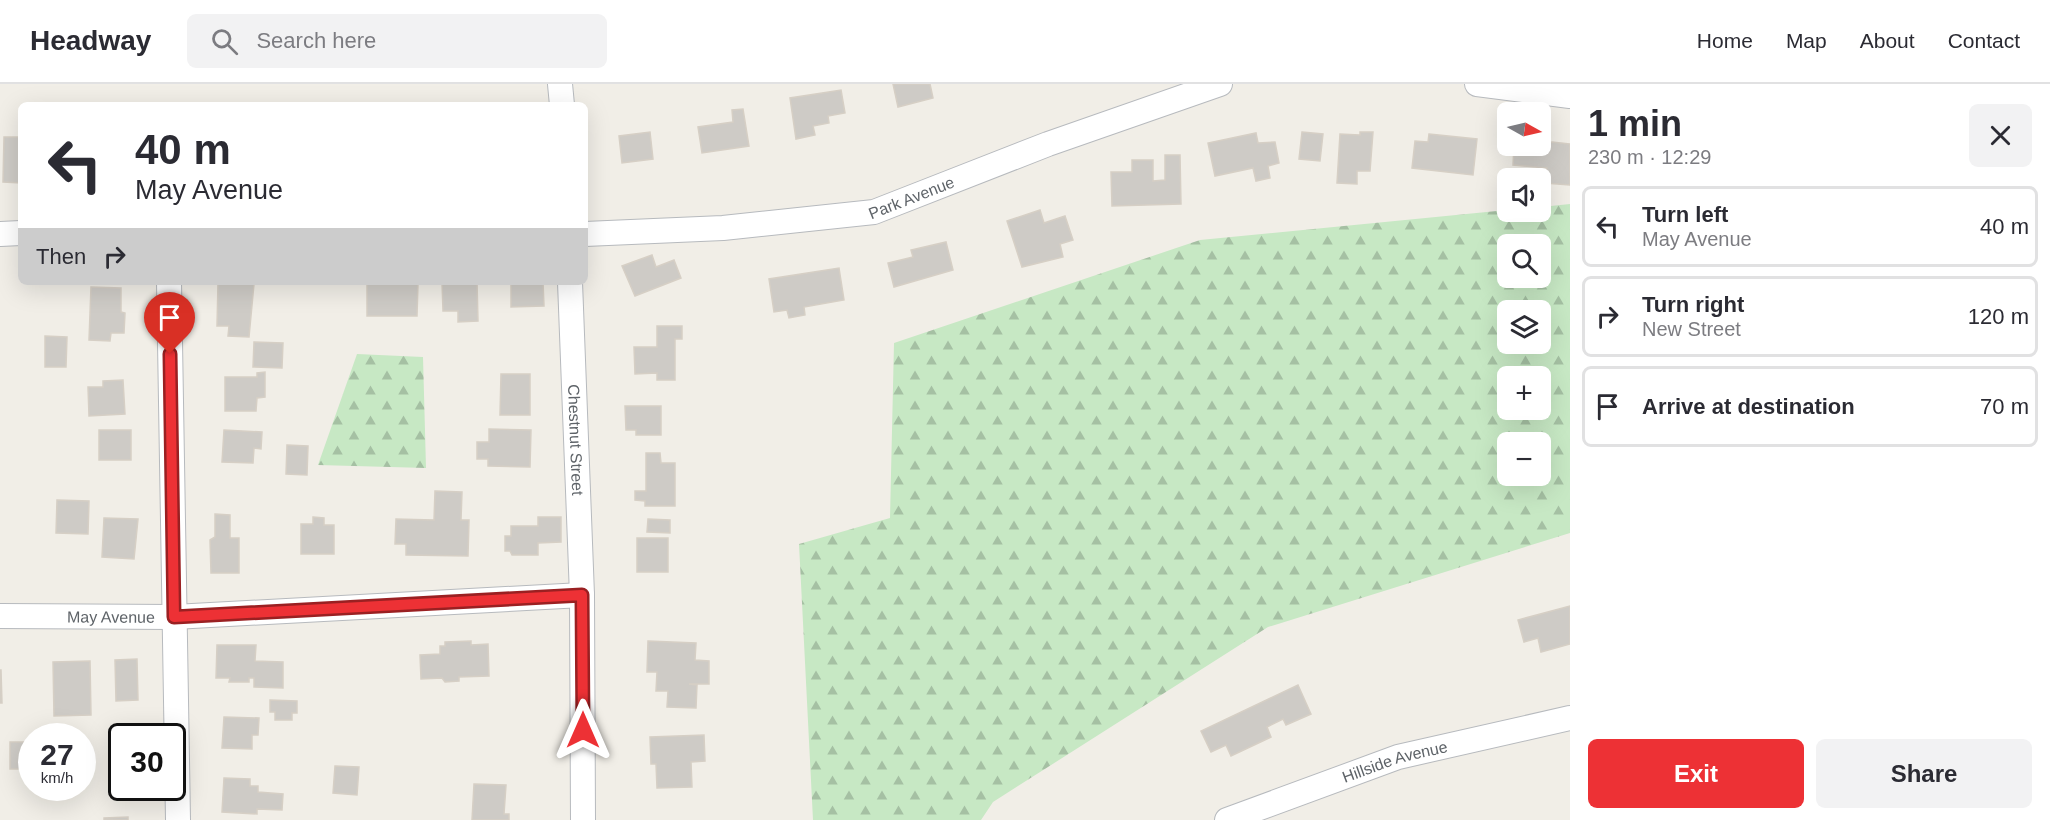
<!DOCTYPE html>
<html lang="en">
<head>
<meta charset="utf-8">
<style>
  body { margin:0; font-family:Arial,sans-serif; background:#f2f2f3; color:#2b2b33; height:100vh; display:flex; flex-direction:column; font-size:22px; white-space:nowrap }
  * { box-sizing:border-box; margin:0 }
  p { font-size:20px; color:#7c7c81 }
  .icon { flex:none; width:33px; height:33px; fill:none; stroke:currentColor; stroke-width:2; stroke-linecap:round; stroke-linejoin:round }
  .map { position:relative; flex:1; overflow:hidden }
  .sheet { display:flex; flex-direction:column; background:#fff; width:480px }
  .sheet>* { flex:none }
  .hud { position:absolute; left:18px; top:18px; width:570px; height:183px; border-radius:9px; box-shadow:0 6px 24px #0002; background:#fff; color:#2b2b33; overflow:hidden }
  .needle { width:39px; rotate:98deg }
  .fabs { position:absolute; left:1497px; top:18px; display:grid; gap:12px }
  .fabs a { display:grid; place-items:center; width:54px; height:54px; border-radius:9px; background:#fff; box-shadow:0 6px 24px #0002; font-size:30px }
  .speed { position:absolute; left:18px; top:639px; display:flex; gap:12px; font-size:30px; font-weight:700; text-align:center }
  .speed>* { display:grid; place-content:center; width:78px; height:78px; border-radius:50%; background:#fff; box-shadow:0 6px 24px #0002; line-height:1 }
  .speed small { font-size:15px; font-weight:400 }
  .speed .limit { border:3px solid #111; border-radius:9px; background:#fff; color:#111 }
  .pin { position:absolute; display:grid; place-items:center; width:51px; height:51px; color:#fff; margin:-62px -26px; border-radius:50% 50% 50% 0; rotate:-45deg; box-shadow:0 0 6px #0007 }
  .pin .icon { rotate:45deg }
  .me { position:absolute; width:66px; margin:-33px; rotate:0deg; stroke-linejoin:round; filter:drop-shadow(0 0 4px #0008) }
  .turn { display:flex; align-items:center; gap:21px; height:126px; padding:0 18px; font-size:27px }
  .turn .icon { width:78px; height:78px; stroke-width:2.5 }
  .turn b { display:block; font-size:42px; line-height:51px }
  .then { display:flex; align-items:center; height:57px; padding:0 18px; background:#0003; gap:12px; font-size:22px }
  .round { display:grid; place-items:center; flex:none; width:63px; height:63px; border-radius:9px; background:#f2f2f3 }
  .head { display:flex; align-items:center; justify-content:space-between; height:102px; padding:0 18px }
  h1 { font-size:36px; font-weight:700; line-height:45px }
  .button { display:flex; gap:12px; margin-top:auto; padding:12px 18px }
  .button a { flex:1; height:69px; border-radius:9px; background:#ed3135; color:#fff; font-size:24px; font-weight:700; line-height:69px; text-align:center }
  .button a+a { background:#f2f2f3; color:#2b2b33 }
  ul { padding:0; list-style:none }
  li { display:flex; align-items:center; gap:18px; height:81px; margin:0 12px 9px; padding:0 6px; border:3px solid #e1e1e2; border-radius:9px }
  li div { flex:1 }
  li b { display:block; font-size:22px }
  li em { font-style:normal }
  header { display:flex; align-items:center; gap:36px; box-sizing:border-box; height:84px; padding:0 30px; background:#fff; border-bottom:2px solid #e1e1e2 }
  header strong { font-size:28px }
  nav { display:flex; gap:33px; margin-inline-start:auto; font-size:21px }
  .search { width:420px; height:54px; background:#f2f2f3; display:flex; align-items:center; gap:15px; box-sizing:border-box; padding:0 21px; border-radius:9px; color:#7c7c81; font-size:22px }
  main { display:flex; flex:1; min-height:0 }
  .map>svg:first-child { display:block }
</style>
</head>
<body>
<header>
<strong>Headway</strong>
<div class="search"><svg class="icon" aria-label="search" viewBox="0 0 24 24"><circle cx="10" cy="10" r="6"/><path d="M15 15l6 6"/></svg>Search here</div>
<nav><a>Home</a><a>Map</a><a>About</a><a>Contact</a></nav>
</header>
<main>
<div class="map">
<svg width="1570" height="736" viewBox="0 0 1570 736">
  <defs>
    <pattern id="forest-firs" width="22" height="20" patternUnits="userSpaceOnUse" patternTransform="scale(1.5)"><rect width="22" height="20" fill="#c7e8c4"/><path d="M5 1l3.5 6h-7zM16 11l3.5 6h-7z" fill="#a5c0a3"/></pattern>
  </defs>
  <rect width="100%" height="100%" fill="#f1eee7"/>
  <g fill="url(#forest-firs)" fill-rule="evenodd">
    <path d="M1570 120V449L1268 543 993 718 981 736H813L799 460 890 434 894 259 1200 156 1507 126 1540 128 1541 123ZM1508 160H1540V194H1508ZM1508 226H1540V260H1508ZM1508 292H1540V326H1508ZM1508 358H1540V392H1508Z"/>
    <path d="M357 270 423 273 426 384 318 381Z"/>
  </g>
  <g fill="#cecbc6" stroke="#d6cfc5" stroke-width="1.5">
    <path d="M893 0H930L933 14 898 23Z"/>
    <path d="M841 6 845 29 828 32 829 39 813 42 815 51 796 55 790 14Z"/>
    <path d="M743 25 749 62 702 69 698 43 733 38 732 26Z"/>
    <path d="M650 48 653 75 622 79 619 52Z"/>
    <path d="M1302 48 1323 50 1320 77 1299 75Z"/>
    <path d="M1360 48H1373L1370 87H1357V100L1337 99 1340 50 1360 51Z"/>
    <path d="M1256 49 1258 59 1275 58 1279 79 1268 82 1270 94 1256 97 1253 84 1215 92 1208 59Z"/>
    <path d="M1429 50 1477 55 1473 91 1412 84 1415 57 1428 58Z"/>
    <path d="M4 53H21V99L3 98Z"/>
    <path d="M1552 58 1570 60V101L1545 99 1547 84 1513 81 1514 62H1540Z"/>
    <path d="M1165 71H1180L1181 120 1112 122 1111 88H1132V76H1153V97L1165 96Z"/>
    <path d="M1040 126 1044 139 1065 132 1073 156 1060 160 1063 173 1022 183 1007 137Z"/>
    <path d="M946 158 953 186 894 203 888 179 913 173 911 166Z"/>
    <path d="M652 171 656 183 674 176 681 194 635 212 622 182Z"/>
    <path d="M839 184 844 216 804 223 805 231 789 234 787 226 774 228 769 195Z"/>
    <path d="M367 198 418 199 417 232H367Z"/>
    <path d="M442 198H477L478 237 458 238V227H443Z"/>
    <path d="M511 198H543L544 222 511 223Z"/>
    <path d="M218 199 254 200 249 253 228 252 229 242H217Z"/>
    <path d="M91 203 121 204V228L125 229 124 249H111L110 257 89 256Z"/>
    <path d="M657 242H682V255H675V296H657V289L635 290 634 263H657Z"/>
    <path d="M45 252 67 253 66 283H45Z"/>
    <path d="M254 258 283 259 282 284 253 283Z"/>
    <path d="M265 288V313L257 314 256 327H225V293H257V289Z"/>
    <path d="M501 290H530V331H500Z"/>
    <path d="M123 296 125 330 89 332 88 303H103V297Z"/>
    <path d="M625 322H661V351H636V346H626Z"/>
    <path d="M489 345 531 346 530 383 488 382V375H477V358H489Z"/>
    <rect x="99" y="346" width="32" height="30"/>
    <path d="M224 346 262 348 261 365 254 364 253 379 222 378Z"/>
    <path d="M287 361 308 362 307 391 286 390Z"/>
    <path d="M646 369H660L661 379H675V422H645V417L635 416V407H646Z"/>
    <path d="M435 407 462 408 461 436H469L468 472 406 471V460H395L396 435 434 436Z"/>
    <path d="M57 416 89 417 88 450 56 449Z"/>
    <path d="M215 430 230 431V454H239V489H211L210 456 215 453Z"/>
    <path d="M313 433 324 434V441H334V470H301V440H313Z"/>
    <path d="M538 433H561V458L538 459V471H512L510 467H505V452H511V442H538Z"/>
    <path d="M104 434 138 435 134 475 102 473Z"/>
    <path d="M648 435 670 436V449L647 448Z"/>
    <rect x="637" y="454" width="31" height="34"/>
    <path d="M1570 522V560L1541 568 1538 554 1524 558 1518 536Z"/>
    <path d="M471 557V561L488 560 489 592 459 593V597L445 598 442 594 421 595 420 571 440 570V562H445V558Z"/>
    <path d="M648 557 696 559 695 576 709 577V600H689L697 601 696 624 667 623 668 607H656L657 588H647Z"/>
    <path d="M217 561H256L255 577 283 578V604L254 603V594H249V598H229L230 594H216Z"/>
    <path d="M137 575 138 616 116 617 115 576Z"/>
    <path d="M90 577 91 631 54 632 53 578Z"/>
    <path d="M0 586H1L2 619H0Z"/>
    <path d="M1298 601 1311 630 1286 641 1283 635 1267 643 1271 653 1231 672 1226 661 1211 668 1201 647Z"/>
    <path d="M270 616 297 617V629H292V636H275V628H270Z"/>
    <path d="M224 633 259 634 258 651H252V665L222 664Z"/>
    <path d="M704 651 705 677 691 678 692 703 657 704 656 680H651L650 653Z"/>
    <rect x="10" y="658" width="22" height="27"/>
    <path d="M335 682 359 683 357 711 333 709Z"/>
    <path d="M224 694 250 695V702H258V708L283 710 282 726 257 725V730L222 728Z"/>
    <path d="M474 700 506 701 504 730H509V736H472Z"/>
    <rect x="54" y="704" width="26" height="4"/>
    <path d="M128 733V736H104V734Z"/>
  </g>
  <g fill="none" stroke-linecap="round" stroke-linejoin="round">
    <defs>
      <g id="street">
        <path d="M560 0 562 21"/>
        <path d="M1477 0 1570 12"/>
        <path d="M0 150 21 149"/>
        <path id="s1" d="M585 150 723 144 874 128 1048 60 1220 0"/>
        <path d="M169 198 178 736"/>
        <path id="s2" d="M570 198 582 511 583 736"/>
        <path id="s3" d="M0 532 174 533 582 511"/>
        <path id="s4" d="M1227 736 1398 673 1570 634"/>
      </g>
    </defs>
    <use href="#street" stroke="#b7babe" stroke-width="26"/>
    <use href="#street" stroke="#fff" stroke-width="24"/>
  </g>
  <g fill="none" stroke-linecap="round" stroke-linejoin="round">
    <defs>
      <path id="route" d="M170 270 174 533 582 511 583 646"/>
    </defs>
    <use href="#route" stroke="#9a2022" stroke-width="15"/>
    <use href="#route" stroke="#ed3135" stroke-width="10"/>
  </g>
  <g text-anchor="middle" stroke-width="4.5" stroke-linejoin="round" paint-order="stroke">
    <g font-size="16" fill="#5e6368" stroke="#fff">
      <text dy="6" stroke="none"><textPath href="#s1" startOffset="330">Park Avenue</textPath></text>
      <text dy="6" stroke="none"><textPath href="#s2" startOffset="158">Chestnut Street</textPath></text>
      <text dy="6" stroke="none"><textPath href="#s3" startOffset="111">May Avenue</textPath></text>
      <text dy="6" stroke="none"><textPath href="#s4" startOffset="178">Hillside Avenue</textPath></text>
    </g>
  </g>
</svg>
<div class="fabs">
<a><svg class="needle" viewBox="-14 -14 28 28"><path d="M0-13l5 13h-10z" fill="#e53935"/><path d="M0 13l5-13h-10z" fill="#7c7c81"/></svg></a>
<a><svg class="icon" aria-label="sound" viewBox="0 0 24 24"><path d="M4 9h4l5-4v14l-5-4H4zM17 9q2 3 0 6"/></svg></a>
<a><svg class="icon" aria-label="search" viewBox="0 0 24 24"><circle cx="10" cy="10" r="6"/><path d="M15 15l6 6"/></svg></a>
<a><svg class="icon" aria-label="layers" viewBox="0 0 24 24"><path d="M12 4l9 5-9 5-9-5zM3 14l9 5 9-5"/></svg></a>
<a>+</a>
<a>−</a>
</div>
<div class="speed"><div>27<small>km/h</small></div><div class="limit">30</div></div>
<div class="pin" style="left:170px;top:270px;background:#d93025"><svg class="icon" aria-label="arrive" viewBox="0 0 24 24"><path d="M6 21V4h12l-3 4 3 4H6"/></svg></div>
<svg class="me" style="left:583px;top:646px" viewBox="-20 -20 40 40"><path d="M0-17L14 15 0 8-14 15z" fill="#ed3135" stroke="#fff" stroke-width="4"/></svg>
<div class="hud">
<div class="turn"><svg class="icon" aria-label="left" viewBox="0 0 24 24"><path d="M17 20v-9H6M10 6l-5 5 5 5"/></svg><div><b>40 m</b>May Avenue</div></div>
<div class="then">Then<svg class="icon" aria-label="right" viewBox="0 0 24 24"><path d="M7 20v-9h11M14 6l5 5-5 5"/></svg></div>
</div>
</div>
<section class="sheet">
<div class="head"><div><h1>1 min</h1><p>230 m · 12:29</p></div><a class="round"><svg class="icon" aria-label="close" viewBox="0 0 24 24"><path d="M6 6l12 12M18 6L6 18"/></svg></a></div>
<ul>
<li><svg class="icon" aria-label="left" viewBox="0 0 24 24"><path d="M17 20v-9H6M10 6l-5 5 5 5"/></svg><div><b>Turn left</b><p>May Avenue</p></div><em>40 m</em></li>
<li><svg class="icon" aria-label="right" viewBox="0 0 24 24"><path d="M7 20v-9h11M14 6l5 5-5 5"/></svg><div><b>Turn right</b><p>New Street</p></div><em>120 m</em></li>
<li><svg class="icon" aria-label="arrive" viewBox="0 0 24 24"><path d="M6 21V4h12l-3 4 3 4H6"/></svg><div><b>Arrive at destination</b></div><em>70 m</em></li>
</ul>
<div class="button"><a>Exit</a><a>Share</a></div>
</section>
</main>
</body>
</html>
